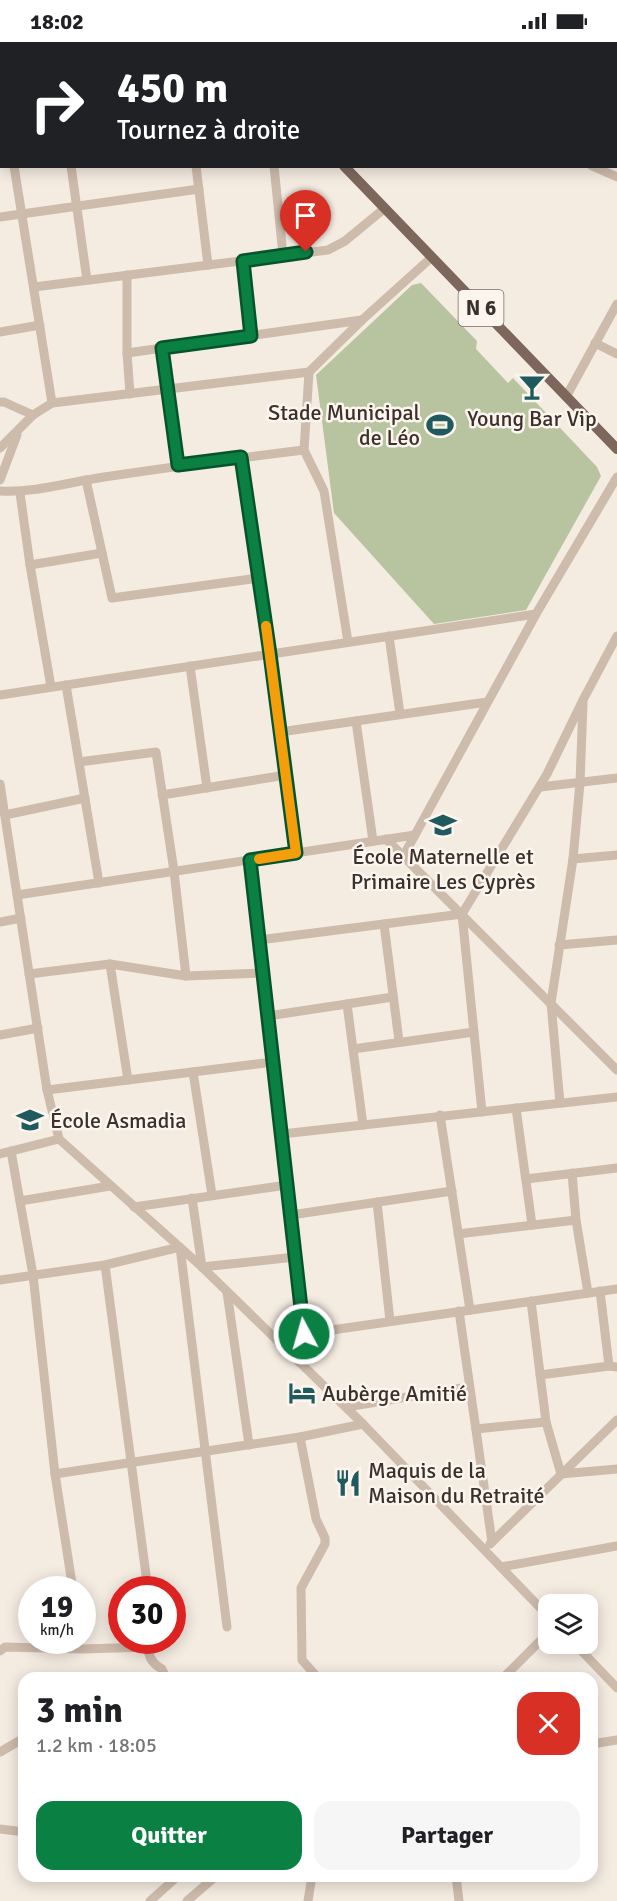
<!DOCTYPE html>
<html lang="fr">
<head>
<meta charset="utf-8">
<style>
  body { margin:0; font-family:Signika,sans-serif; background:#f6f6f6; color:#202124; height:100vh; display:flex; flex-direction:column; font-size:22px; white-space:nowrap }
  * { box-sizing:border-box; margin:0 }
  p { font-size:20px; color:#757577 }
  .icon { flex:none; width:33px; height:33px; fill:none; stroke:currentColor; stroke-width:2; stroke-linecap:round; stroke-linejoin:round }
  .map { position:relative; flex:1; overflow:hidden }
  .panel { position:absolute; left:18px; top:1630px; width:580px; height:210px; display:flex; flex-direction:column; background:#fff; border-radius:18px; box-shadow:0 3px 15px #0003 }
  .panel>* { flex:none }
  .hud { position:absolute; left:0px; top:0px; width:618px; height:126px; box-shadow:0 3px 15px #0003; background:#202124; color:#fff; overflow:hidden }
  .tools { position:absolute; left:538px; top:1552px; display:grid; gap:12px }
  .tools a { display:grid; place-items:center; width:60px; height:60px; border-radius:12px; background:#fff; box-shadow:0 3px 15px #0003; font-size:30px }
  .speed { position:absolute; left:18px; top:1534px; display:flex; gap:12px; font-size:30px; font-weight:700; text-align:center }
  .speed>* { display:grid; place-content:center; width:78px; height:78px; border-radius:50%; background:#fff; box-shadow:0 3px 15px #0003; line-height:1 }
  .speed small { font-size:15px; font-weight:400 }
  .speed .limit { border:9px solid #d22; background:#fff; color:#111 }
  .pin { position:absolute; display:grid; place-items:center; width:51px; height:51px; color:#fff; margin:-62px -26px; border-radius:50% 50% 50% 0; rotate:-45deg; box-shadow:0 0 6px #0007 }
  .pin .icon { rotate:45deg }
  .me { position:absolute; width:66px; margin:-33px; rotate:354deg; stroke-linejoin:round; filter:drop-shadow(0 0 4px #0008) }
  .turn { display:flex; align-items:center; gap:21px; height:126px; padding:0 18px; font-size:27px }
  .turn .icon { width:78px; height:78px; stroke-width:2.5 }
  .turn b { display:block; font-size:42px; line-height:51px }
  .round { display:grid; place-items:center; flex:none; width:63px; height:63px; border-radius:18px; background:#f6f6f6 }
  .overview { display:flex; align-items:center; justify-content:space-between; height:102px; padding:0 18px }
  h1 { font-size:36px; font-weight:700; line-height:45px }
  .button { display:flex; gap:12px; margin-top:auto; padding:12px 18px }
  .button a { flex:1; height:69px; border-radius:18px; background:#0b8043; color:#fff; font-size:24px; font-weight:700; line-height:69px; text-align:center }
  .button a+a { background:#f6f6f6; color:#202124 }
  .status { display:flex; justify-content:space-between; align-items:center; height:42px; padding:0 30px; background:#fff; direction:ltr }
  .status svg { height:16px; fill:currentColor }
  .map>svg:first-child { display:block }
</style>
</head>
<body>
<div class="status"><b>18:02</b><svg viewBox="0 0 49 12"><path d="M0 12V9h3v3zM5 12V6h3v6zM10 12V3h3v9zM15 12V0h3v12zM26 1h20v11H26zM47 4h2v5h-2z"/></svg></div>
<div class="map">
<svg width="617" height="1859" viewBox="0 0 617 1859">
  <rect width="100%" height="100%" fill="#f4ebe1"/>
  <path fill="#b8c4a0" d="M421 241 477 299 476 307 508 341 513 336 597 425 601 434 526 568 434 582 334 471 316 333 412 243Z"/>
  <g fill="none" stroke-linecap="round" stroke-linejoin="round">
    <g stroke="#cdbbac" stroke-width="9">
      <path d="M52 2V0"/>
      <path d="M94 2 95 0"/>
      <path d="M0 38 2 47"/>
      <path d="M0 87H2"/>
      <path d="M14 124 52 361"/>
      <path d="M71 124 87 238"/>
      <path d="M196 124 208 223"/>
      <path d="M274 124 283 213"/>
      <path d="M592 124 617 135"/>
      <path d="M0 175 199 147"/>
      <path d="M243 219 251 294"/>
      <path d="M127 233V311L130 352"/>
      <path d="M34 245 328 208 345 199 385 166"/>
      <path d="M0 290 40 283"/>
      <path d="M595 301 617 312"/>
      <path d="M162 306 178 423"/>
      <path d="M127 311 362 278"/>
      <path d="M309 330 304 408 324 449 348 600"/>
      <path d="M566 355 617 262"/>
      <path d="M0 360H4L33 373"/>
      <path d="M0 406 33 373 52 361 309 330 362 278 432 215"/>
      <path d="M241 415 270 612 296 811"/>
      <path d="M0 438 17 393"/>
      <path d="M86 438 112 556 259 536"/>
      <path d="M0 449C35 451 70 440 104 435 171 425 237 416 304 408"/>
      <path d="M20 451 30 523 51 645"/>
      <path d="M30 523 102 511"/>
      <path d="M389 594 400 672"/>
      <path d="M190 624 207 746"/>
      <path d="M66 643 99 841"/>
      <path d="M0 653 536 572"/>
      <path d="M356 679 373 799"/>
      <path d="M280 690 487 660"/>
      <path d="M79 720 156 710 174 829 186 934"/>
      <path d="M0 742 47 1048 59 1097 202 1225 363 1382 549 1575"/>
      <path d="M540 745 617 736"/>
      <path d="M162 753 286 733"/>
      <path d="M5 773 85 756"/>
      <path d="M386 797 617 1028"/>
      <path d="M404 813 536 572 617 435"/>
      <path d="M573 817 617 813"/>
      <path d="M250 818 304 1292 299 1320"/>
      <path d="M17 853 415 793"/>
      <path d="M0 880 21 876"/>
      <path d="M384 882 399 999"/>
      <path d="M259 898 462 872"/>
      <path d="M559 903 617 898"/>
      <path d="M110 922 128 1038"/>
      <path d="M29 932 110 922 186 934 263 931"/>
      <path d="M347 962 363 1083"/>
      <path d="M268 974 393 955"/>
      <path d="M0 993 38 986"/>
      <path d="M353 1007 474 990"/>
      <path d="M193 1030 212 1153"/>
      <path d="M47 1048 273 1020"/>
      <path d="M560 1061 551 961 573 817 580 741 583 661"/>
      <path d="M516 1066 532 1183"/>
      <path d="M482 1070 462 872 547 732 584 656 617 594"/>
      <path d="M440 1073 470 1268"/>
      <path d="M282 1092 617 1055"/>
      <path d="M11 1109 33 1233 55 1432 73 1548"/>
      <path d="M0 1112 59 1097"/>
      <path d="M572 1131 576 1178 588 1251"/>
      <path d="M526 1137 617 1126"/>
      <path d="M192 1156 202 1225 295 1215"/>
      <path d="M20 1159 110 1144"/>
      <path d="M377 1160 390 1279"/>
      <path d="M134 1165 287 1143"/>
      <path d="M291 1173 452 1149"/>
      <path d="M458 1192 576 1178"/>
      <path d="M105 1223 148 1548"/>
      <path d="M0 1238 105 1223 180 1205 227 1585"/>
      <path d="M600 1249 609 1324"/>
      <path d="M227 1250 249 1403"/>
      <path d="M531 1259 546 1380 561 1432 617 1427"/>
      <path d="M459 1269 492 1500"/>
      <path d="M304 1292 617 1247"/>
      <path d="M540 1333 609 1324 617 1325"/>
      <path d="M346 1365 468 1345"/>
      <path d="M476 1387 546 1380"/>
      <path d="M300 1395 316 1477 325 1496V1502L301 1546 302 1618 318 1636"/>
      <path d="M55 1432 300 1395 363 1382"/>
      <path d="M490 1502 617 1378"/>
      <path d="M501 1525 617 1504"/>
      <path d="M150 1599C146 1612 151 1621 162 1627L166 1636"/>
      <path d="M575 1602 617 1646"/>
      <path d="M0 1609 5 1605 83 1607 148 1605"/>
      <path d="M503 1636 549 1590"/>
      <path d="M592 1702 617 1698"/>
      <path d="M0 1710 24 1696"/>
      <path d="M0 1787 24 1790"/>
      <path d="M456 1834 459 1859"/>
      <path d="M150 1859 178 1834"/>
      <path d="M187 1859 216 1834"/>
      <path d="M308 1859 312 1834"/>
    </g>
    <g stroke="#7d675c" stroke-width="10">
      <path d="M222 0 223 2"/>
      <path d="M344 124 617 407"/>
    </g>
  </g>
  <g fill="none" stroke-linecap="round" stroke-linejoin="round">
    <defs>
      <path id="route" d="M304 1292 250 818 296 811 270 612 241 415 178 423 162 306 251 294 243 219 306 210"/>
    </defs>
    <use href="#route" stroke="#07532c" stroke-width="15"/>
    <use href="#route" stroke="#0b8043" stroke-width="10"/>
    <path stroke="#f59e0b" stroke-width="10" d="M259 817 296 811 266 584"/>
  </g>
  <defs>
    <symbol id="bar-bare" viewBox="-9 -9 18 18"><path d="M-6-5H6L.8 .8V4.5H3.5V6h-7V4.5H-.8V.8Z" fill="#1f5a5e" stroke="#fbf5ee" stroke-width="2.5" paint-order="stroke"/></symbol>
    <symbol id="stadium-bare" viewBox="-9 -9 18 18"><path d="M0-5a6.5 5 0 1 0 0 10a6.5 5 0 1 0 0-10ZM-3.5-1.8h7v3.6h-7Z" fill="#1f5a5e" stroke="#fbf5ee" stroke-width="2.5" paint-order="stroke"/></symbol>
    <symbol id="school-bare" viewBox="-9 -9 18 18"><path d="M0-5L7-2L0 1L-7-2ZM-4 1L0 2.5L4 1V4Q0 6-4 4Z" fill="#1f5a5e" stroke="#fbf5ee" stroke-width="2.5" paint-order="stroke"/></symbol>
    <symbol id="hotel-bare" viewBox="-9 -9 18 18"><path d="M-6-4.5h1.5V1H6V5H4.5V3h-9V5H-6ZM-4 0a1.8 1.8 0 1 1 3.6 0ZM.5 0V-2.5h3Q6-2.5 6 0Z" fill="#1f5a5e" stroke="#fbf5ee" stroke-width="2.5" paint-order="stroke"/></symbol>
    <symbol id="restaurant-bare" viewBox="-9 -9 18 18"><path d="M-5-6h1v4h1v-4h1v4h1v-4h1v5L-1.5 .5V6h-2V.5L-5-1ZM5-6V6H3V1.5H1.5Q1.5-4 5-6Z" fill="#1f5a5e" stroke="#fbf5ee" stroke-width="2.5" paint-order="stroke"/></symbol>
  </defs>
  <g fill-rule="evenodd">
    <use href="#bar-bare" x="513" y="326" width="38" height="38"/>
    <use href="#stadium-bare" x="421" y="364" width="38" height="38"/>
    <use href="#school-bare" x="424" y="764" width="38" height="38"/>
    <use href="#school-bare" x="11" y="1059" width="38" height="38"/>
    <use href="#hotel-bare" x="283" y="1332" width="38" height="38"/>
    <use href="#restaurant-bare" x="329" y="1422" width="38" height="38"/>
  </g>
  <g text-anchor="middle" stroke-width="5" stroke-linejoin="round" paint-order="stroke">
    <rect fill="#fbf5ee" stroke="#756b66" stroke-width="1.5" x="458.5" y="248" width="45" height="36" rx="4.5"/>
    <g font-size="21" font-weight="bold" fill="#3b302b">
      <text x="481" y="273">N 6</text>
    </g>
    <g font-size="22" fill="#3b302b" stroke="#fbf5ee" text-anchor="start">
      <text x="420" y="378" text-anchor="end">Stade Municipal<tspan x="420" dy="25">de Léo</tspan></text>
      <text x="532" y="384" text-anchor="middle">Young Bar Vip</text>
      <text x="443" y="822" text-anchor="middle">École Maternelle et<tspan x="443" dy="25">Primaire Les Cyprès</tspan></text>
      <text x="50" y="1086">École Asmadia</text>
      <text x="322" y="1359">Aubèrge Amitié</text>
      <text x="368" y="1436">Maquis de la<tspan x="368" dy="25">Maison du Retraité</tspan></text>
    </g>
  </g>
</svg>
<div class="tools">
<a><svg class="icon" aria-label="layers" viewBox="0 0 24 24"><path d="M12 4l9 5-9 5-9-5zM3 14l9 5 9-5"/></svg></a>
</div>
<div class="speed"><div>19<small>km/h</small></div><div class="limit">30</div></div>
<div class="pin" style="left:306px;top:210px;background:#d93025"><svg class="icon" aria-label="arrive" viewBox="0 0 24 24"><path d="M6 21V4h12l-3 4 3 4H6"/></svg></div>
<svg class="me" style="left:304px;top:1292px" viewBox="-20 -20 40 40"><circle r="17" fill="#0b8043" stroke="#fff" stroke-width="3"/><path d="M0-11L8 9 0 5-8 9z" fill="#fff"/></svg>
<div class="hud">
<div class="turn"><svg class="icon" aria-label="right" viewBox="0 0 24 24"><path d="M7 20v-9h11M14 6l5 5-5 5"/></svg><div><b>450 m</b>Tournez à droite</div></div>
</div>
<section class="panel">
<div class="overview"><div><h1>3 min</h1><p>1.2 km · 18:05</p></div><a class="round" style="background:#d93025;color:#fff"><svg class="icon" aria-label="close" viewBox="0 0 24 24"><path d="M6 6l12 12M18 6L6 18"/></svg></a></div>
<div class="button"><a>Quitter</a><a>Partager</a></div>
</section>
</div>
</body>
</html>
